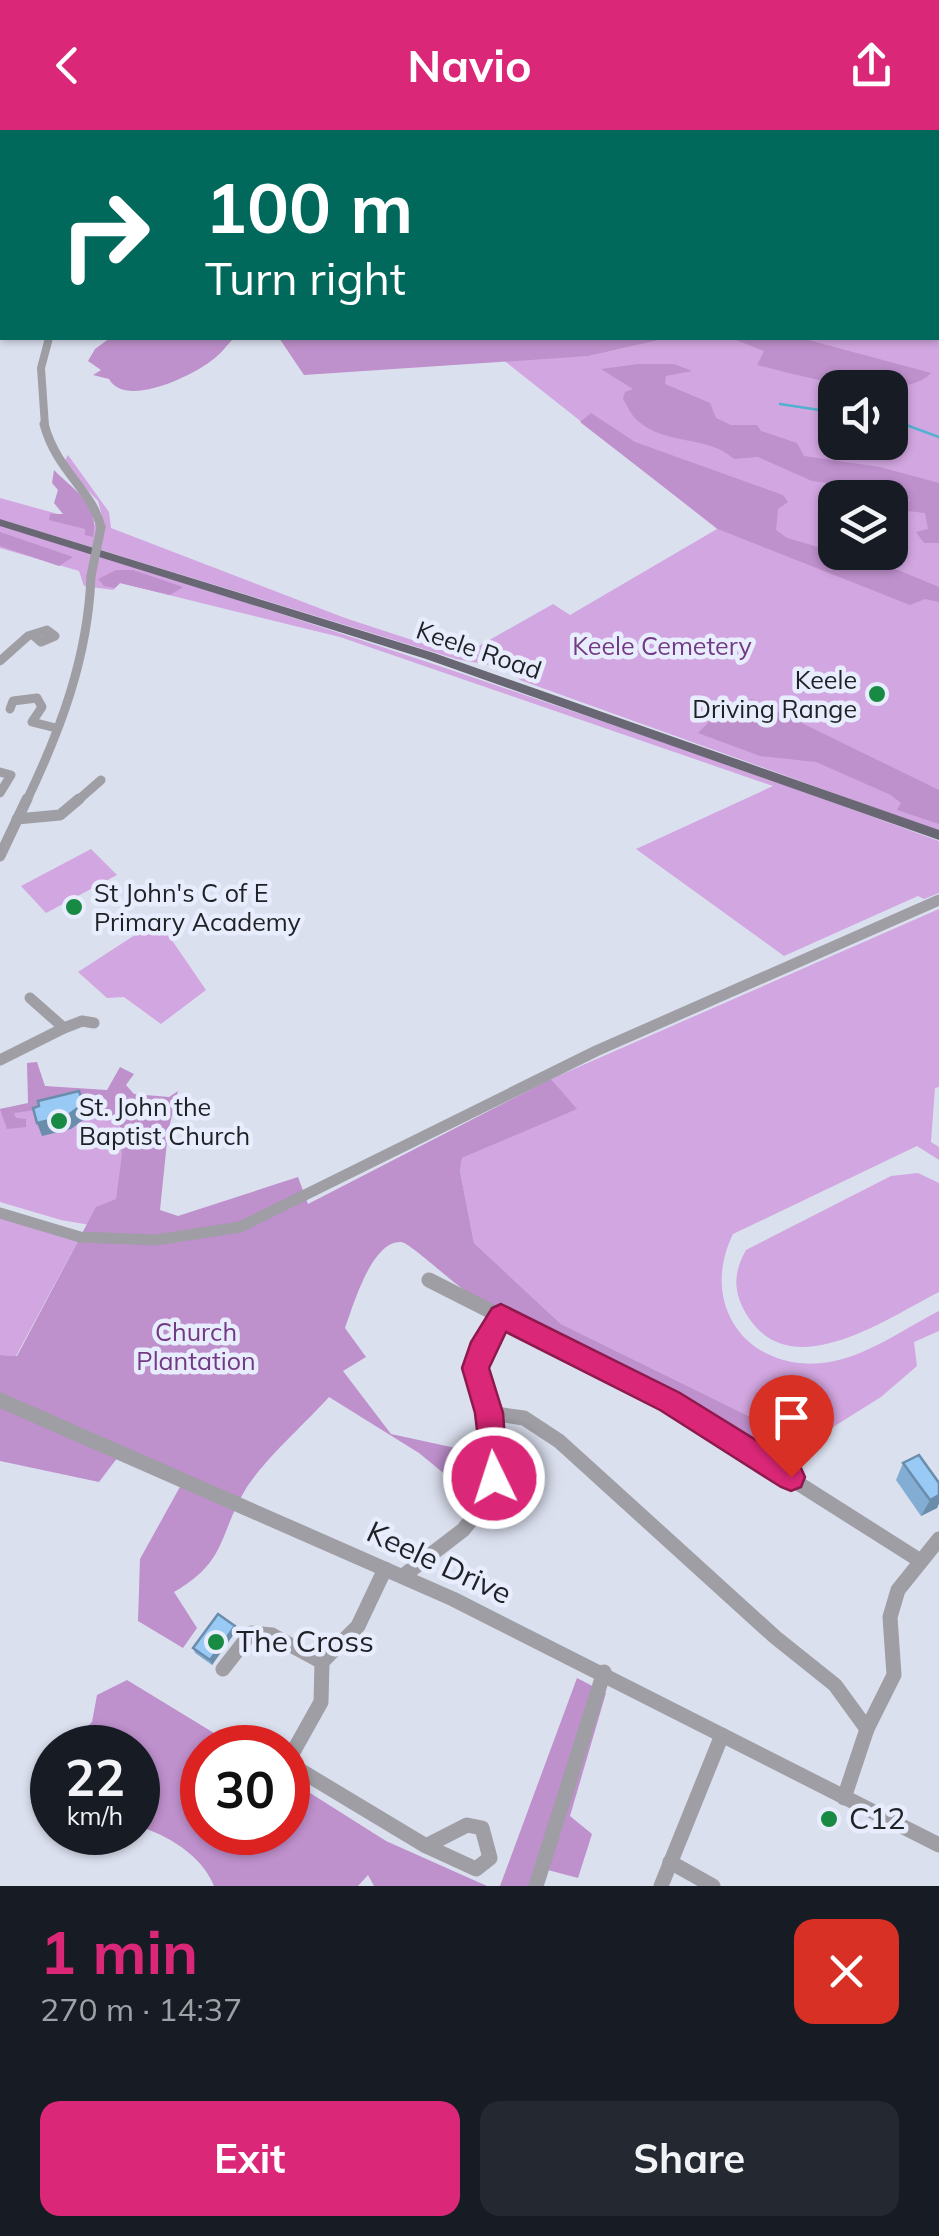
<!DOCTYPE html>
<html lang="en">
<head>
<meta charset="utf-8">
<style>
  body { margin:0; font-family:Mulish,sans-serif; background:#242831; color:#f1f3f6; height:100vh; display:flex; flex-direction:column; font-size:38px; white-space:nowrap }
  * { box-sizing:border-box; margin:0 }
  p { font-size:32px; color:#9ea1a6 }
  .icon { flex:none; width:55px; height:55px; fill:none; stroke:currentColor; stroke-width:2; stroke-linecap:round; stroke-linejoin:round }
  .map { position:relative; height:1756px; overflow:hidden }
  .details { display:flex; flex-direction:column; background:#171b24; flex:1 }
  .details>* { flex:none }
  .guide { position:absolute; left:0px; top:0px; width:940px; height:210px; box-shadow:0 2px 8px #0004; background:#00695c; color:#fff; overflow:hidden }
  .buttons { position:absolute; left:818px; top:240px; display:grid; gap:20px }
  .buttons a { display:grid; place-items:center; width:90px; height:90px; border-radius:20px; background:#171b24; box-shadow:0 2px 8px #0004; font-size:50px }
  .speed { position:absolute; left:30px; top:1595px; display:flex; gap:20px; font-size:50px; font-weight:700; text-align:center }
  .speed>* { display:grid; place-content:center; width:130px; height:130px; border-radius:50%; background:#171b24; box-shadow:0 2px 8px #0004; line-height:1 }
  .speed small { font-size:25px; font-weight:400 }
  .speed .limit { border:15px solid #d22; background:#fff; color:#111 }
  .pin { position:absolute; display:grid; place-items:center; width:85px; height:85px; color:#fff; margin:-102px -42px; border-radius:50% 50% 50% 0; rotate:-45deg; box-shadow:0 0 10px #0007 }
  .pin .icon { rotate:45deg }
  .me { position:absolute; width:110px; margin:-55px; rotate:356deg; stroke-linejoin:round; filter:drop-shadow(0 0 8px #0008) }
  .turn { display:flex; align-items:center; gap:35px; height:210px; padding:0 40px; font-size:45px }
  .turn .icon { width:130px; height:130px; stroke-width:2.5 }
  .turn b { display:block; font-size:70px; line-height:85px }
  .round { display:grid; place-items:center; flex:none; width:105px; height:105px; border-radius:20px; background:#242831 }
  .headline { display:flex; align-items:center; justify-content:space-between; height:170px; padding:0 40px }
  h1 { font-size:60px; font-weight:700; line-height:75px; color:#db2777 }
  .cta { display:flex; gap:20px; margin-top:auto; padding:20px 40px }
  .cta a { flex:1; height:115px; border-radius:20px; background:#db2777; color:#fff; font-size:40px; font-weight:700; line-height:115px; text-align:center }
  .cta a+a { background:#242831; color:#f1f3f6 }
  header { display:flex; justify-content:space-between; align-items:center; height:130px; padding:0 40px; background:#db2777; color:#fff; font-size:45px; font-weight:700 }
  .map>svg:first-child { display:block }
</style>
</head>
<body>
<header><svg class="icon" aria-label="back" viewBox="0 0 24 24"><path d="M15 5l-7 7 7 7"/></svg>Navio<svg class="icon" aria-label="share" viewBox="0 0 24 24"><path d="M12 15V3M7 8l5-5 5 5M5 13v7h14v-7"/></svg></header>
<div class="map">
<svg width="939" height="1756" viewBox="0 0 939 1756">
  <rect width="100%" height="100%" fill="#dbe0ef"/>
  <g fill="#d2a6e0" fill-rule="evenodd">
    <path d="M939 141V701L520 550 511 537 517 531 511 528 495 536 456 529 0 389V368L105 397 98 371 63 334 68 325 109 382 111 398 345 488 461 526 553 474 570 485 717 399 502 229 589 226 668 208H938ZM835 258H890V312H835ZM835 368H890V422H835Z"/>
    <path d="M0 395C316 493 629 597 939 711V763L924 769 918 766 784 826 636 719 773 656 340 507 120 453 113 460 84 456 79 441 0 418Z"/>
    <path d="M91 719 117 745 46 783 21 756Z"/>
    <path d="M939 779V957L935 958 931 1012 939 1017V1030L917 1016 733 1104C696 1180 755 1248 834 1231 870 1224 907 1197 939 1181V1201L914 1212 917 1236 881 1267 806 1314 561 1194 474 1113 460 1041 462 1028 576 979 551 949Z"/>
    <path d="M158 790 206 860 161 894 124 867 107 868 78 842Z"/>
    <path d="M107 960 156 1008 113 1099 61 1090 0 1072V979Z"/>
    <path d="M918 1043 939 1053V1162C885 1189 787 1260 744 1180 733 1159 734 1141 746 1120L891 1046Z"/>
    <path d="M0 1083 80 1107 16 1226 0 1225Z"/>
  </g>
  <g fill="#be90cc">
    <path d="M0 0H408L412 2 0 5Z"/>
    <path d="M110 208H234C227 215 220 225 211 231 190 247 125 278 109 249L93 245 101 240 88 231 95 219Z"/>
    <path d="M279 208H668L589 226 304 245Z"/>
    <path d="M731 208H801L931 243C901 276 795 244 757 235L764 221Z"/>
    <path d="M639 234H674L692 241 666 246 665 254 710 273 716 288 731 295H757L761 301 797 313 804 326 880 337 939 353V413H924L916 402 928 399 925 383 890 379V372L911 371 891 361 812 351 758 327 734 329C709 305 665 316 637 290 631 285 627 275 623 269L625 262 633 259 601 239Z"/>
    <path d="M591 283 635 312 783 365 788 372 778 379 776 400 787 408 898 440 939 457V472L925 469 910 475 718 399 580 292Z"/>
    <path d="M54 340C74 361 100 373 93 407L85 405V399L49 390 50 384H63L54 373 58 360 52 353Z"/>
    <path d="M0 402 73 427 59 436 0 416Z"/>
    <path d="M116 440H133L183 457 170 465 120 453 115 458 104 456 98 449Z"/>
    <path d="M752 569 939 660V694L897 680 901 673 891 665 816 632 760 626 698 603 709 592Z"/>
    <path d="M37 932 45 956 107 960 120 937 134 944 126 955 134 964 169 967 178 961 168 1002 160 1080 178 1086 298 1047 308 1074 551 949 577 979 462 1028 460 1041 474 1113 561 1194 806 1314 777 1331C679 1270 577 1219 474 1166 458 1159 410 1112 401 1112 371 1111 353 1177 345 1198L366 1227 343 1241 391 1304 474 1322 484 1358 464 1360 419 1323 329 1267C304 1295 262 1331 244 1362 218 1408 226 1432 174 1462L197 1498 183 1518 138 1491 140 1429 181 1355 118 1327 99 1352 0 1331V1225L17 1226 96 1077 116 1069 122 1025 120 995 94 972 14 983 16 988 26 989V997L7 999 0 979 28 973 27 933Z"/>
    <path d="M577 1548 606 1563 570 1686 592 1704 578 1748 548 1740 543 1756H500Z"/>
    <path d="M127 1550 237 1617 202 1618V1702H288V1649L386 1711 487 1756H374L368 1745 358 1756H214C202 1725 167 1705 138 1696V1618L57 1617 70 1602H82L92 1592 97 1565Z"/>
  </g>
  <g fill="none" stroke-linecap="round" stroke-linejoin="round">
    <g stroke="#52b1d0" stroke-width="2.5">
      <path d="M780 274 826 281"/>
      <path d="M890 289 939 307"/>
    </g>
    <g stroke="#9f9ea5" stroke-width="8">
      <path d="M770 0 778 2"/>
      <path d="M851 0 855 2"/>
      <path d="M897 0 901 2"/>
      <path d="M584 2 590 0"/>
      <path d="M45 296 41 238 49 208"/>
    </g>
    <g stroke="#9f9ea5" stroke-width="9">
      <path d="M44 294C57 342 91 358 101 397"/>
      <path d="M0 531 28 506 47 500 55 506 41 512 33 505"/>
      <path d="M10 579 13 571 37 568 42 577 32 592 56 598"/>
      <path d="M0 642 11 645 0 663"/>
      <path d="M26 672C61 599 88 527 91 446"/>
      <path d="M76 672 101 650"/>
    </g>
    <g stroke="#9f9ea5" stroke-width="11">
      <path d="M17 689 60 685 79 669"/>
      <path d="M0 726 27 669"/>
      <path d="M64 898 82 891 94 893"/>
      <path d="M0 930 64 898 30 868"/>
      <path d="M0 1083 80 1107 156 1110 240 1097 596 921 939 770"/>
    </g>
    <g stroke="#9f9ea5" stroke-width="15">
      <path d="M429 1150 670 1272 919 1430"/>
      <path d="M0 1270 453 1469 939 1715"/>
      <path d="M489 1283 524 1288 559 1311 775 1507 835 1555 867 1599"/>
      <path d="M403 1446 463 1400 490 1367 493 1317 475 1238 501 1186"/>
      <path d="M223 1539 251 1503 272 1505 322 1532 358 1496 385 1439"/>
      <path d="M254 1612 262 1618"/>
      <path d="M288 1631 321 1572 322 1532"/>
      <path d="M288 1633 426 1716"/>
      <path d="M844 1668 867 1599 894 1545 890 1487 898 1460 939 1409"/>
      <path d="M467 1695 482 1698 490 1728 476 1739 426 1716Z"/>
      <path d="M670 1732 713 1756"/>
      <path d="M536 1756 604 1542"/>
      <path d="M661 1756 722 1605"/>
    </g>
    <g fill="#696773" fill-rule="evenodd">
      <path d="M939 51V57H938V52Z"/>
      <rect x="0" y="187" width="2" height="6"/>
      <path d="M0 389 434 523 939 700V710L426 529 0 396Z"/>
    </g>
    <path stroke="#9f9ea5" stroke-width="9" d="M91 446 101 397"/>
  </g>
  <g fill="#84add3">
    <path d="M903 1333 939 1353V1373L937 1378 921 1386 896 1350Z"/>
    <path d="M236 1501 212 1535 195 1523 193 1518Z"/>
  </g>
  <g fill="#6b8dac">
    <path d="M83 974 87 987 71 999 42 1006 37 993Z"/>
    <path d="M939 1365V1373L937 1378 921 1386 930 1370Z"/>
    <path d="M235 1496 236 1501 212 1535 210 1530Z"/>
  </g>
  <g fill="#99c9f5" stroke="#6b8dac" stroke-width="2.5">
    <path d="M79 961 83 974 67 986 37 993 33 978 39 976 38 971Z"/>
    <path d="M919 1325 939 1353V1365L930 1370 903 1333Z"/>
    <path d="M218 1484 235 1496 210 1530 193 1518Z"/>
  </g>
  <path fill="#db2777" stroke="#8e194d" stroke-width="2.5" d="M501 1174 680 1263 801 1338 805 1347 801 1357 791 1361 781 1357 660 1280 506 1202 489 1238 503 1283 508 1348 504 1358 494 1362 484 1358 475 1283 462 1238 471 1212 492 1178Z"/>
  <g fill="#188a43" stroke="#e8edfd" stroke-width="4">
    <circle cx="877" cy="564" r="10"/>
    <circle cx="74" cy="777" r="10"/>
    <circle cx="59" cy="991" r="10"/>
    <circle cx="216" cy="1512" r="10"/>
    <circle cx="829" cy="1689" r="10"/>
  </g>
  <g text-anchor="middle" stroke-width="9" stroke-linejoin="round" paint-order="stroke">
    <g font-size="25" fill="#733a83" stroke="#e8edfd">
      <text x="662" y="525">Keele Cemetery</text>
      <text x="196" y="1211">Church<tspan x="196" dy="29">Plantation</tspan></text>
    </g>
    <g font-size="25" fill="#1f2126" stroke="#e8edfd">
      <text transform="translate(479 520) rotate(19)" y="9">Keele Road</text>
    </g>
    <g font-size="25" fill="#1f2126" stroke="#e8edfd" text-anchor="start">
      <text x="857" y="559" text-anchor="end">Keele<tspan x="857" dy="29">Driving Range</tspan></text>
      <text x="94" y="772">St John's C of E<tspan x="94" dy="29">Primary Academy</tspan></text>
      <text x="79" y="986">St. John the<tspan x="79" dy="29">Baptist Church</tspan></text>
    </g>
    <g font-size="30" fill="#1f2126" stroke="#e8edfd">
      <text transform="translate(439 1433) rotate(25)" y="10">Keele Drive</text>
    </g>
    <g font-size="30" fill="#1f2126" stroke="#e8edfd" text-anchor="start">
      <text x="236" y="1522">The Cross</text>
      <text x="849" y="1699">C12</text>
    </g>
  </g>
</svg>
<div class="buttons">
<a><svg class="icon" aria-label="sound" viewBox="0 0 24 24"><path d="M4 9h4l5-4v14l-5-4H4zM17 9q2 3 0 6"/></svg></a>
<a><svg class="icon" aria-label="layers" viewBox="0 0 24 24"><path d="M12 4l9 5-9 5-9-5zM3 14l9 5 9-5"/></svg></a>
</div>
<div class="speed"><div>22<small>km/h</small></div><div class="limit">30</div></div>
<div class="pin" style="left:791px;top:1347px;background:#d93025"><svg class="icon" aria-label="arrive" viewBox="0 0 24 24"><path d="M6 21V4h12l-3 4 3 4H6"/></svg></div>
<svg class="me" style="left:494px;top:1348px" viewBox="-20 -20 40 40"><circle r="17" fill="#db2777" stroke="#fff" stroke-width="3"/><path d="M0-11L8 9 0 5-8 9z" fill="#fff"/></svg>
<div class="guide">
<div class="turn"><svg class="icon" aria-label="right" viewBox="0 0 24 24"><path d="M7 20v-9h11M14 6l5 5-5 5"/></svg><div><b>100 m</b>Turn right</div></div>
</div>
</div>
<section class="details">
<div class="headline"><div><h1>1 min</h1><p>270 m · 14:37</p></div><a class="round" style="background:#d93025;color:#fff"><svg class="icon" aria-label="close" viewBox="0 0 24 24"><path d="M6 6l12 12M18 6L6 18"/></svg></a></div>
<div class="cta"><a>Exit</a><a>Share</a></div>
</section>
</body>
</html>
